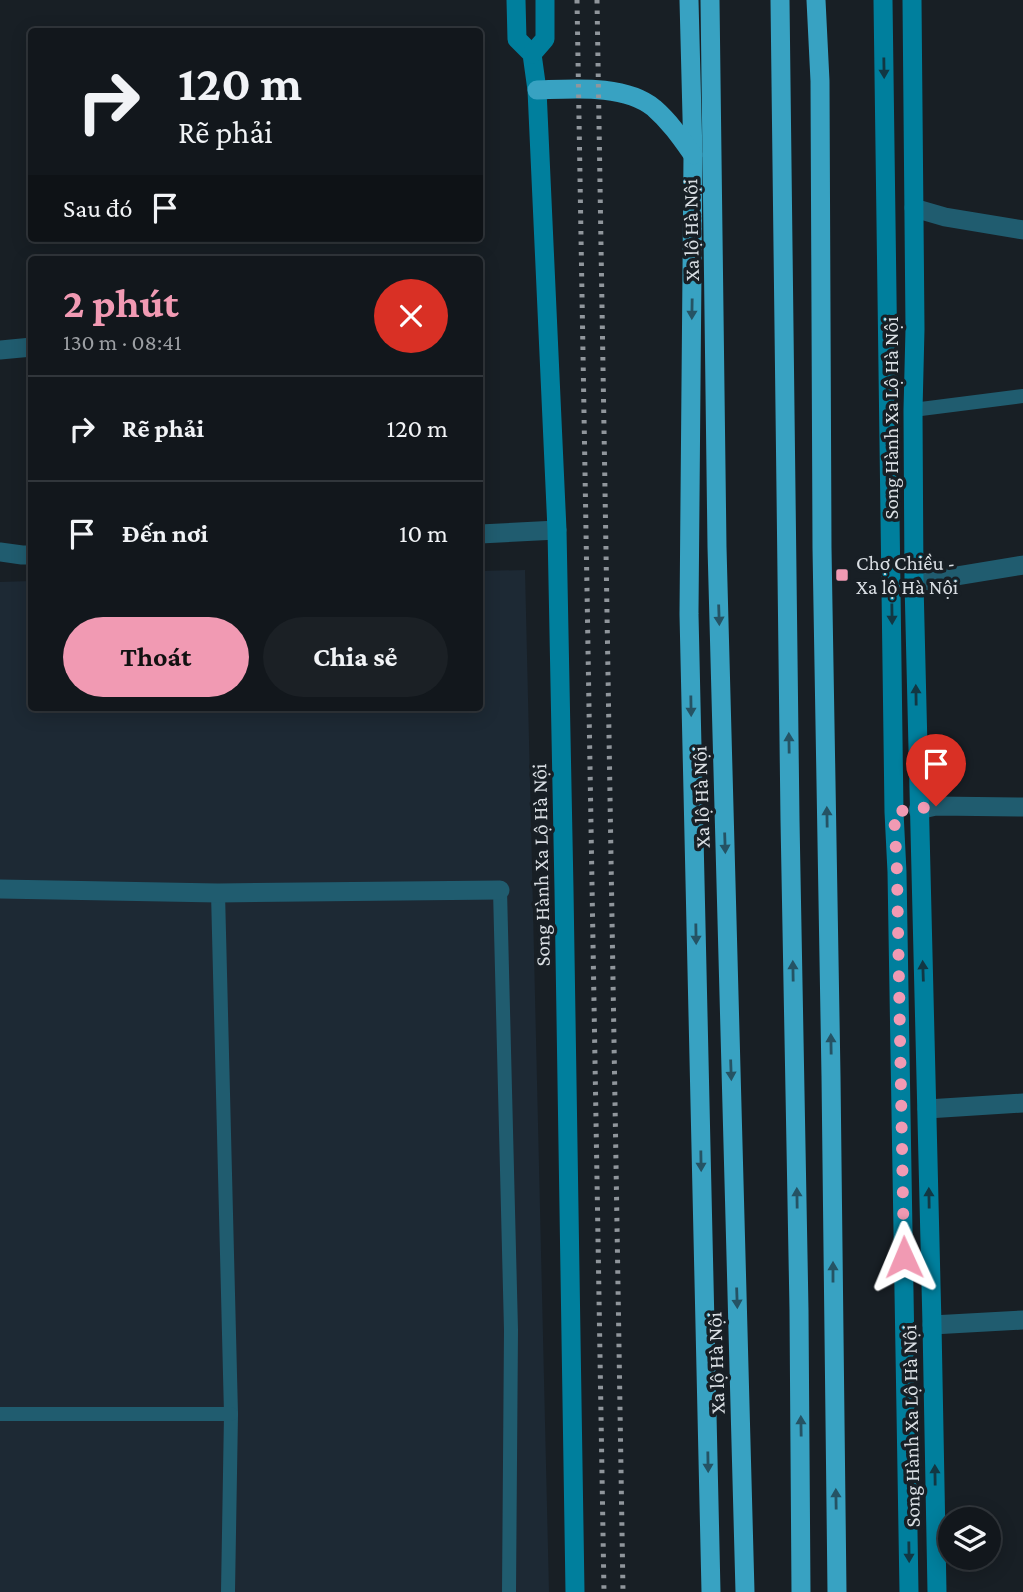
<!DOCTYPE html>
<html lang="vi">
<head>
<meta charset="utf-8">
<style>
  body { margin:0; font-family:"Crimson Pro",serif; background:#1b2025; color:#f1f3f6; height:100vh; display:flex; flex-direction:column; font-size:26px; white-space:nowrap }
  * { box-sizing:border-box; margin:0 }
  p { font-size:23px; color:#9c9fa3 }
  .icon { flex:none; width:38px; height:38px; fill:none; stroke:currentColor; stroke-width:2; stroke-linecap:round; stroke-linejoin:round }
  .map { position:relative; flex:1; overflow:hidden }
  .details { position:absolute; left:28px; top:256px; width:455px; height:455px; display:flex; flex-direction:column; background:#12171c; border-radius:7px; box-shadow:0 4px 18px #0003,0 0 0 2px #31363b }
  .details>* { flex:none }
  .top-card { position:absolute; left:28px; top:28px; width:455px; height:214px; border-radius:7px; box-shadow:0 4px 18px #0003,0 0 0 2px #31363b; background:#12171c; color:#f1f3f6; overflow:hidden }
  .buttons { position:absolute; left:938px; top:1507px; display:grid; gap:14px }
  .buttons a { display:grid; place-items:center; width:63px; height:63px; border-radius:50%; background:#12171c; box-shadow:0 4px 18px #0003,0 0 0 2px #31363b; font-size:35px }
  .pin { position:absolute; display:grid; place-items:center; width:60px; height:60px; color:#fff; margin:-72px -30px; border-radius:50% 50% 50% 0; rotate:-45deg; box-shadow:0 0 7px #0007 }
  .pin .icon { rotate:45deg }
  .me { position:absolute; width:77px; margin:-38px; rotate:359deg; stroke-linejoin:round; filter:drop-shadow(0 0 5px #0008) }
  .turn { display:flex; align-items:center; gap:24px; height:147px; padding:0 35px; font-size:32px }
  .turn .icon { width:91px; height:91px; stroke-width:2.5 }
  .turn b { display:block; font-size:49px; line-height:60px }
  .then { display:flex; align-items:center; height:66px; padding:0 35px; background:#0003; gap:14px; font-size:26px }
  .round { display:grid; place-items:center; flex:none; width:74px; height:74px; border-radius:37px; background:#1b2025 }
  .overview { display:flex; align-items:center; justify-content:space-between; height:119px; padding:0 35px }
  h1 { font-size:42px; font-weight:700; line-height:52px; color:#f19ab3 }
  .cta { display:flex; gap:14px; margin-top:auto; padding:14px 35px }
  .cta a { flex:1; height:80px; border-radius:42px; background:#f19ab3; color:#111; font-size:28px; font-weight:700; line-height:80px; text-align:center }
  .cta a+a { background:#1b2025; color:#f1f3f6 }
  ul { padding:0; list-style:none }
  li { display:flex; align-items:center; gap:21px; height:105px; padding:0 35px; border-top:2px solid #31363b }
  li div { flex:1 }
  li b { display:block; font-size:26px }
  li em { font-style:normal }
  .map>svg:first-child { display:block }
</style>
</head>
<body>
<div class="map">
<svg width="1023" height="1592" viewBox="0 0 1023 1592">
  <rect width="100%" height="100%" fill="#181f25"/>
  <path fill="#1d2934" d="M525 570 549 1592H0V582L31 581 32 707H480V571Z"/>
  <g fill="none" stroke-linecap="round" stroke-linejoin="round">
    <g stroke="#205c6f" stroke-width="14">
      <path d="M913 410 1023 396"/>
      <path d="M500 890 511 1330 509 1592"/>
      <path d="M218 893 231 1414 228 1592"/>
      <path d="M0 1414H231"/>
    </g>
    <g stroke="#205c6f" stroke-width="19">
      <path d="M914 208 945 217 1023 230"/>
      <path d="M0 350 32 347"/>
      <path d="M480 534 557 530"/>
      <path d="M0 552 22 555H32"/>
      <path d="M914 583 1023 565"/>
      <path d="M0 889 218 893 500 890"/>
      <path d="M927 1109 1023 1103"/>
      <path d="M932 1325 1023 1320"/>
    </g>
    <path stroke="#205c6f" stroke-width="19" d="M918 810 936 806 1023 807"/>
    <g stroke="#007f9d" stroke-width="19">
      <path d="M516 0 517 39 532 54 537 90 557 530 564 890 575 1592"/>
      <path d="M883 0 894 812 897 872 909 1592"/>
      <path d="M912 0 915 329 913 410 914 583 932 1325 937 1592"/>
      <path d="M532 54 545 39V0"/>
    </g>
    <g stroke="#38a2c2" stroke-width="19">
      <path d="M689 0 693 155 689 614 711 1592"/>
      <path d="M710 0 717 547 745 1592"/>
      <path d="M780 0 790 820 799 1310 801 1592"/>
      <path d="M816 0 820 81 822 548 831 1076 837 1592"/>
      <path d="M537 90C572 89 625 84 654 108 670 122 681 138 693 155"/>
    </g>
    <g stroke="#90969c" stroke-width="5" stroke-dasharray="3.5 7" stroke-linecap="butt">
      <path d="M577 0 604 1592"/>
      <path d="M597 0 623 1592"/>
    </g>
  </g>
  <defs><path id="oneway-solid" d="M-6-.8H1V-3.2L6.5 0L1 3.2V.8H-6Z" transform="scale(1.75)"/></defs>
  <g fill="#123743">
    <use href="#oneway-solid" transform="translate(884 68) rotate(89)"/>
    <use href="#oneway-solid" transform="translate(892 614) rotate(89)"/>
    <use href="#oneway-solid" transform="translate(916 695) rotate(-91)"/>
    <use href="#oneway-solid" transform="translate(923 971) rotate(-92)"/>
    <use href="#oneway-solid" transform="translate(929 1198) rotate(-91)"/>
    <use href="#oneway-solid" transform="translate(935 1475) rotate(-91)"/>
    <use href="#oneway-solid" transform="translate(909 1552) rotate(89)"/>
  </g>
  <g fill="#255364">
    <use href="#oneway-solid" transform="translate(692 309) rotate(91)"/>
    <use href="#oneway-solid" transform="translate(719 615) rotate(88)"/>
    <use href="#oneway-solid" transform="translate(691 706) rotate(89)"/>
    <use href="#oneway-solid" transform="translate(789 743) rotate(-91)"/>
    <use href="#oneway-solid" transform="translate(827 817) rotate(-91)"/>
    <use href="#oneway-solid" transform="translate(725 843) rotate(88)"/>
    <use href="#oneway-solid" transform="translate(696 934) rotate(89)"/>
    <use href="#oneway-solid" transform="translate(793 971) rotate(-91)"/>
    <use href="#oneway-solid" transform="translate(831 1044) rotate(-91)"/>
    <use href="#oneway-solid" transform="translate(731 1070) rotate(88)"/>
    <use href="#oneway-solid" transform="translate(701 1161) rotate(89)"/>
    <use href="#oneway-solid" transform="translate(797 1198) rotate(-91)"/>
    <use href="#oneway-solid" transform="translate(833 1272) rotate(-90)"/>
    <use href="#oneway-solid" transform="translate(737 1298) rotate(88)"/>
    <use href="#oneway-solid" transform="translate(801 1426) rotate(-91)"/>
    <use href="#oneway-solid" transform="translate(708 1462) rotate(89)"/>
    <use href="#oneway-solid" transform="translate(836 1499) rotate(-91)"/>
  </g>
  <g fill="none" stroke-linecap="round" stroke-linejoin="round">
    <path stroke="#f19ab3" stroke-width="12" stroke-dasharray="0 21.6" d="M904 1257 897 872 894 812 936 806"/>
  </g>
  <rect fill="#f19ab3" stroke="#181f25" stroke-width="2.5" x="835" y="568" width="14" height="14" rx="3.5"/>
  <g text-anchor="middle" stroke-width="7" stroke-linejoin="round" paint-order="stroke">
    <g font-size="21" fill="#d9dee3" stroke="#181f25">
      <text transform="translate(691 230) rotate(-91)" y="7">Xa lộ Hà Nội</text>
      <text transform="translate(891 418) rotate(-90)" y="7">Song Hành Xa Lộ Hà Nội</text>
      <text transform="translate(701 797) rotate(-92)" y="7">Xa lộ Hà Nội</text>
      <text transform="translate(541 865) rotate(-91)" y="7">Song Hành Xa Lộ Hà Nội</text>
      <text transform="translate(716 1363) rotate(-92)" y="7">Xa lộ Hà Nội</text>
      <text transform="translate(911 1426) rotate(-91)" y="7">Song Hành Xa Lộ Hà Nội</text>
    </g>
    <g font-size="21" fill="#d9dee3" stroke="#181f25" text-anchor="start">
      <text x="856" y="570">Chợ Chiều -<tspan x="856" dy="24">Xa lộ Hà Nội</tspan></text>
    </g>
  </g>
</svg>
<div class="buttons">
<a><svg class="icon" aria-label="layers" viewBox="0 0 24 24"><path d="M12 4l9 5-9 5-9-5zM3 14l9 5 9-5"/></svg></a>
</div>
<div class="pin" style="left:936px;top:806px;background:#d93025"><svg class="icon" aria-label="arrive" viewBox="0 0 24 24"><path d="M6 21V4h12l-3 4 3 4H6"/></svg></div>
<svg class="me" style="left:904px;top:1257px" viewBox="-20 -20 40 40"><path d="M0-17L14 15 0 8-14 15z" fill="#f19ab3" stroke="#fff" stroke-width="4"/></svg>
<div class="top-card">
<div class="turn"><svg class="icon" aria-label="right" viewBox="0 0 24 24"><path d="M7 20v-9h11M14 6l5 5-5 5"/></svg><div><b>120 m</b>Rẽ phải</div></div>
<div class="then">Sau đó<svg class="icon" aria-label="arrive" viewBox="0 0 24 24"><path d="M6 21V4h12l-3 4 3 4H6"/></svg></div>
</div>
<section class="details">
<div class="overview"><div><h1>2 phút</h1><p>130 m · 08:41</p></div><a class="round" style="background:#d93025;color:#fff"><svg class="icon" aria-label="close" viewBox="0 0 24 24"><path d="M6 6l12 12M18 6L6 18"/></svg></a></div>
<ul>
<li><svg class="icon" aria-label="right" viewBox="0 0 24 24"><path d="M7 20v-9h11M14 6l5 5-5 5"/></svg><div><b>Rẽ phải</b></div><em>120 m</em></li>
<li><svg class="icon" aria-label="arrive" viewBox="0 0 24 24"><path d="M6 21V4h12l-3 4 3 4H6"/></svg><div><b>Đến nơi</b></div><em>10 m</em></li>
</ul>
<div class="cta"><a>Thoát</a><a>Chia sẻ</a></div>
</section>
</div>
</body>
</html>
